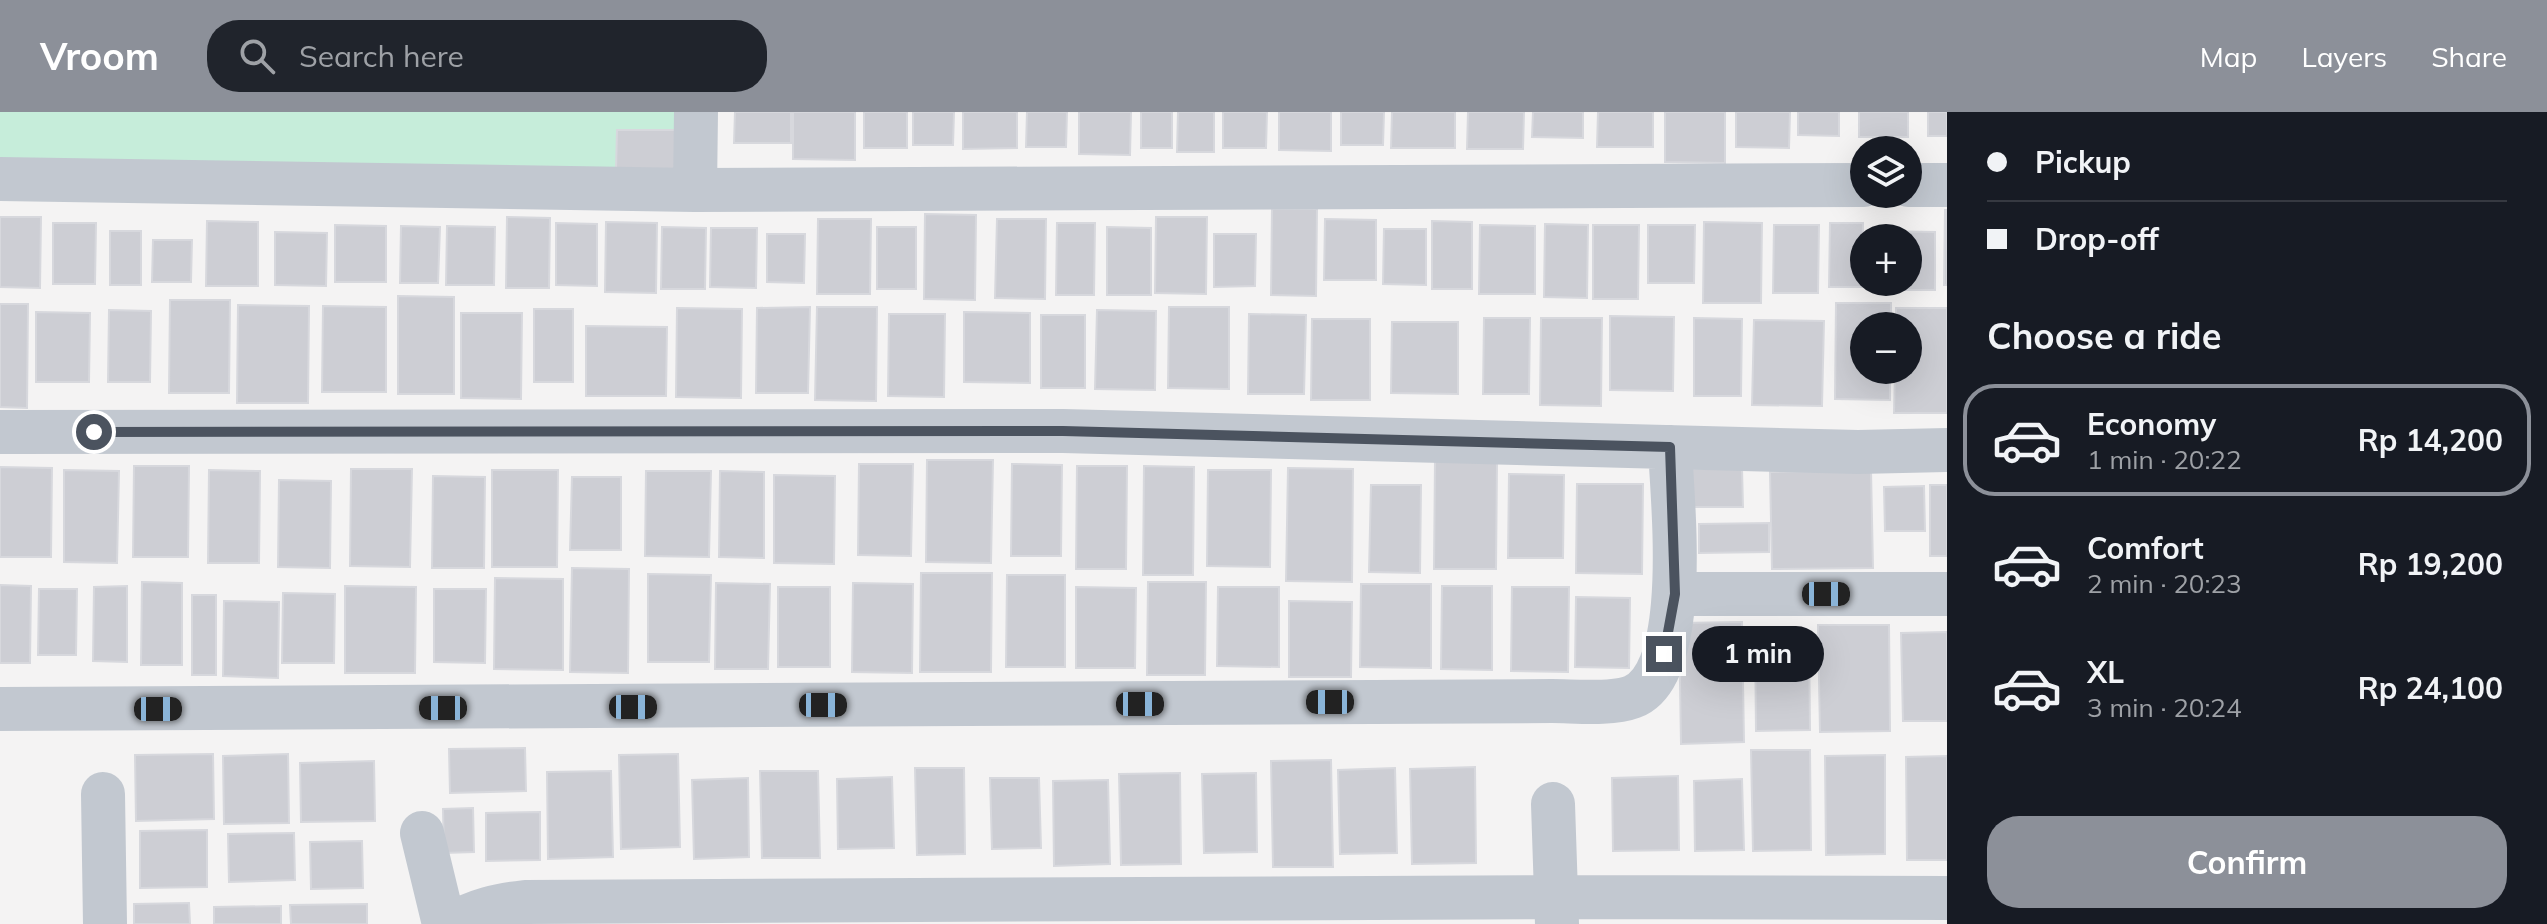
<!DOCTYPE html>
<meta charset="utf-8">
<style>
body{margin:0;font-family:Mulish,sans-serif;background:#20242c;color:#f1f3f6;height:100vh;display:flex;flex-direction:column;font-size:30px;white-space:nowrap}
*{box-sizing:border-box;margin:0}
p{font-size:26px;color:#9ea1a6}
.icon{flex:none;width:44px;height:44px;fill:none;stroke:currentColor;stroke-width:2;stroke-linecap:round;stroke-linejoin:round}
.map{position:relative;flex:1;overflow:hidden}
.sheet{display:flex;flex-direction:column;background:#171b24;width:600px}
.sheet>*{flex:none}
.banner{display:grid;align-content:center;height:176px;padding:0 40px;background:#171b24}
.buttons{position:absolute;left:1850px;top:24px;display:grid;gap:16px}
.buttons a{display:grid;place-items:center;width:72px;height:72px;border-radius:50%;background:#171b24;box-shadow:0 8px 32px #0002;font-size:40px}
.end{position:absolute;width:36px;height:36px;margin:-18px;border:10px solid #4b535f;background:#fff;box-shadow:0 0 0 4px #fff}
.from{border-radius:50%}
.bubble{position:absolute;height:56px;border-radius:28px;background:#171b24;box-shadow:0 8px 32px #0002;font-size:26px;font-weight:700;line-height:56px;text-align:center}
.car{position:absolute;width:24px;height:48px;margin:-24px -12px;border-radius:10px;box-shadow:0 0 6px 2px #0007;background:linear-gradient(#222 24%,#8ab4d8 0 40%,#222 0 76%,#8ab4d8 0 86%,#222 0)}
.banner b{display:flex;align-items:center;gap:28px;height:76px;font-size:30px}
.banner b+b{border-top:2px solid #363941}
.banner i{width:20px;height:20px;background:#f1f3f6}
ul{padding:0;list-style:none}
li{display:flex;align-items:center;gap:24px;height:112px;margin:0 16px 12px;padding:0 24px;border:4px solid transparent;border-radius:32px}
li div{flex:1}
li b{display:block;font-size:30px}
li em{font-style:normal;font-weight:700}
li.active{border-color:#8c9099}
li>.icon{width:72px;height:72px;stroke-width:1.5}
h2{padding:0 40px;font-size:36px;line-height:96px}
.button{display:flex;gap:16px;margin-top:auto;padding:16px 40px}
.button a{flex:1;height:92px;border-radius:32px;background:#8c9099;color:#fff;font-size:32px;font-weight:700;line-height:92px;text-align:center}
header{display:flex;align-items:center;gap:48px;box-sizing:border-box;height:112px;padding:0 40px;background:#8c9099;color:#fff}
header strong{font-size:38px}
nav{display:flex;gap:44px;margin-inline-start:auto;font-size:28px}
.search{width:560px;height:72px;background:#20242c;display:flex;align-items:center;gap:20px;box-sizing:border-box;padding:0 28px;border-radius:32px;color:#9ea1a6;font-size:30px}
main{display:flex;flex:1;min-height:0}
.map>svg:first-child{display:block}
</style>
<header>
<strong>Vroom</strong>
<div class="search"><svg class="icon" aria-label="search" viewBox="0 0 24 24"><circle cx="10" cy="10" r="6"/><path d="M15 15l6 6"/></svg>Search here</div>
<nav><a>Map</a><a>Layers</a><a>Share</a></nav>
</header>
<main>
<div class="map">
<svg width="1947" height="812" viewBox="0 0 1947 812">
<rect width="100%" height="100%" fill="#f4f3f3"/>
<path fill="#c6edda" d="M0,0H696L695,78L0,67Z"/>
<path fill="#cdced4" stroke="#d7d8dd" stroke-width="2" d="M735,0H791V31H734Z
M793,0H855V48L793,47Z
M864,0H907V36H864Z
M913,0H954L953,33H913Z
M963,0H1017V36L963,37Z
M1027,0H1067L1066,35H1026Z
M1079,0H1131L1130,43L1079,42Z
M1141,0H1172V36H1141Z
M1178,0H1214V40H1177Z
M1223,0H1267L1266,36H1223Z
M1279,0H1331V39L1279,38Z
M1341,0H1384L1383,33H1341Z
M1392,0H1455V36H1391Z
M1468,0H1524L1523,37H1467Z
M1533,0H1583V26L1532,25Z
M1598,0H1653V35H1597Z
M1665,0H1725V51L1665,50Z
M1736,0H1790L1789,36L1736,35Z
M1798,0H1839V24L1798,23Z
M1859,0H1908V25H1859Z
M1928,0H1947V24H1928Z
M617,18H683L682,57H616Z
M1272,97H1317L1316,184L1271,183Z
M1945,98H1947V173H1944Z
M925,102L976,103L975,188L924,187Z
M0,105H41L40,176L0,175Z
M507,105L550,106L549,176H506Z
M1156,105H1207L1206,182L1155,181Z
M818,107H871L870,182H817Z
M997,107H1046L1045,187L995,186Z
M1325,107L1376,108V168H1324Z
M207,109L258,110V174H206Z
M1432,109L1472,110V177H1432Z
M606,110L657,111L656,181L605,180Z
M1704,110L1762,111L1761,191H1703Z
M53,111H96L95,172H53Z
M556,111L597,112V174L556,173Z
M1057,111H1095L1094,183H1056Z
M1830,111H1863L1862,175H1829Z
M1545,112L1588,113L1587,186L1544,185Z
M335,113L386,114V170H335Z
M1480,113L1535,114V182H1479Z
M1593,113H1639L1638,187H1593Z
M1648,113H1695L1694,171H1648Z
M1774,113H1819L1818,181H1773Z
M401,114L440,115L438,171H400Z
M447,114L495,115L494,173H446Z
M662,115L706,116L705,177H661Z
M877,115H916V177H877Z
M1107,115L1151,116V183H1107Z
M711,116H757L756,176L710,175Z
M1384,117H1426V173L1383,172Z
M110,119H141V173H110Z
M1873,119L1935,120V178H1872V170H1908V126H1873Z
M275,120L327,121L326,174L275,173Z
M767,122H805L804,171L767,170Z
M1214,122H1256L1255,174L1214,175Z
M153,128H192L191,170H152Z
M398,184L454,185V282H398Z
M170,188H230L229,281H169Z
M1836,191H1891V214H1864V258H1890V288L1835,287Z
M0,192H28L27,296L0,295Z
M238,193L309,194L308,291H237Z
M323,194L386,195V280H322Z
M810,195L808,281H756L757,196Z
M817,195H877L876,289L815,288Z
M1169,195H1229V277L1168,276Z
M677,196L742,197L741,286L676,285Z
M1896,196H1947V301H1894L1895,258H1908V214H1896Z
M534,197H573V270H534Z
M109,198L151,199L150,270H108Z
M1097,198L1156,199L1155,278L1095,277Z
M36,200L90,201L89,270H36Z
M964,200L1030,201V271L964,270Z
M461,201H522L521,287L461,286Z
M889,202H945L944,285L888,284Z
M1249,202L1306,203L1304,282H1248Z
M1041,203H1085V276H1041Z
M1610,204L1674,205L1673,279L1610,278Z
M1484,206H1530L1529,282H1483Z
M1541,206H1602L1601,294L1540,293Z
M1694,206L1742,207L1741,284H1694Z
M1312,207H1370V288H1311Z
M1754,208L1824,209L1822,294L1752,293Z
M1392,210H1458V282L1391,281Z
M586,214L667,215L666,284H586Z
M927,348H993L991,451L926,450Z
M1435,349L1497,350L1496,457H1434Z
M859,352H913L911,444L858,443Z
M1012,352L1062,353L1061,444H1011Z
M134,354H189L188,445H133Z
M1077,354H1127L1126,457H1076Z
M1144,354L1194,355L1193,463H1143Z
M0,355L52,356L51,445H0Z
M1288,356L1353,357L1352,470L1286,469Z
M1742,356L1743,395H1691L1690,357Z
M351,357H412L410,455L350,454Z
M64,358L119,359L117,451L64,450Z
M209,358L260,359L259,451H208Z
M492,358H558L557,455H492Z
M1208,358H1271L1270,455L1207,454Z
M1871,358L1873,456L1772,457L1770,360Z
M646,359H711L709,445L645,444Z
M720,359L764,360V446L719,445Z
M1509,362L1564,363L1563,446H1508Z
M774,363L835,364L834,452L774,451Z
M433,364L485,365L484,456H432Z
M572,365H621V438H570Z
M279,368L331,369L330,456L278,455Z
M1577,372H1643L1642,462L1576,461Z
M1371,373H1421L1420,461L1369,460Z
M1930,373H1947V444H1930Z
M1924,374L1925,419H1885L1884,375Z
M1769,411V440L1699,441V412Z
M572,456L629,457L628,561L570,560Z
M921,461H992L991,560H920Z
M648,462L711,463L709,550H648Z
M1007,463H1065V555H1006Z
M495,466L563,467V558L494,557Z
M142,470L182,471V553H141Z
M1148,470H1206L1205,563H1147Z
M716,471L770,472L768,557H715Z
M853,471L913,472L912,561L852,560Z
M1361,472H1431V556L1360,555Z
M0,473L31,474L30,551H0Z
M127,474V550L93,549L94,475Z
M345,474L416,475L415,561H345Z
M1442,474H1492V558L1441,557Z
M778,475H830V555H778Z
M1076,475L1136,476L1135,556H1076Z
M1218,475H1279V555L1217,554Z
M1512,475H1569L1568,560L1511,559Z
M39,477H77L76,543H38Z
M434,477H486L485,551L434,550Z
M283,481L335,482L334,551H282Z
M192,483H216V563H192Z
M1576,485L1630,486L1629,556L1575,555Z
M224,489L279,490L278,566L223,564Z
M1289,489L1352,490L1351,565H1289Z
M1742,510L1744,630L1681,632L1679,511Z
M1818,513H1889L1890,619L1820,620Z
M1809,520L1810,618L1756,619L1755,521Z
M1947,520V609H1903L1901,521Z
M525,636L526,679L450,681L449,637Z
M1751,638H1810L1811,738L1753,739Z
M213,642L214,707L136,709L135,643Z
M288,642L289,711L224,712L223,644Z
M678,642L680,735L621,737L619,643Z
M1885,643V742L1826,743L1825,644Z
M1947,644V748H1907L1906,645Z
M1331,648L1333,755H1273L1271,649Z
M374,649L375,709L301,710L300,651Z
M1475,655L1476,751L1412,752L1410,657Z
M915,656H964L965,742L917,743Z
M1395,656L1397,741L1340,742L1338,658Z
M611,659L613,745L548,747L547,660Z
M760,659H818L820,746H762Z
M1180,661L1181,752L1121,753L1119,662Z
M1256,661L1257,740L1204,741L1202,662Z
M1678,664L1679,738L1613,739L1612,666Z
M892,665L894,736L838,737L837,667Z
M748,666L749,745L694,747L692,668Z
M990,666H1039L1041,736L992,737Z
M1742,667L1744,738L1695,739L1694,669Z
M1108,668L1110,752L1054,754L1053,669Z
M473,696L474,740L444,741L443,697Z
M540,700V748L486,749V701Z
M207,718V775L140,776V719Z
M294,721L295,768L229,770L228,722Z
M362,729L363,776L311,777L310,730Z
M189,791L190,812H134V792Z
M367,792V812H291L290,793Z
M281,794V812H214V795Z"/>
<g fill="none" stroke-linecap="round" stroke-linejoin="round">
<path stroke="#c2c8d0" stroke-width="44" d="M0,67L695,78L1864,73
M1908,73H1947
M695,78L696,0
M0,320L1063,319L1858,340L1947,338
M1675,482H1947
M0,597L1552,589C1574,589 1611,593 1632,585C1692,563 1672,388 1670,335
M103,682L105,812
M1553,692L1557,812
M422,721L444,812
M452,812C476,798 498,793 525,790L1556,785L1947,786"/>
</g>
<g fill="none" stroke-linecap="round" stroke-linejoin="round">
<path stroke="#4b535f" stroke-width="10" d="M94,320L1063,319L1670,335L1675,482L1664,542"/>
</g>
</svg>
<div class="buttons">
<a><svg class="icon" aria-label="layers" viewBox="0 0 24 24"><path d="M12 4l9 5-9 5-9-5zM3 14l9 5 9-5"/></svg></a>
<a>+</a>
<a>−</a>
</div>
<i class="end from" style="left:94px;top:320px"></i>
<i class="end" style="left:1664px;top:542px"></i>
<div class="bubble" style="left:1692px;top:514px;width:132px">1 min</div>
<i class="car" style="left:1826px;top:482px;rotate:90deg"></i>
<i class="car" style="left:1330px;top:590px;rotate:270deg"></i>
<i class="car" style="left:1140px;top:592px;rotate:90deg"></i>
<i class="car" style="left:823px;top:593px;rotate:90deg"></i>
<i class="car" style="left:633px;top:595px;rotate:90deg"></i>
<i class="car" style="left:443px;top:596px;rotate:270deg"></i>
<i class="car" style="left:158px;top:597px;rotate:90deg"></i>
</div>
<section class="sheet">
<div class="banner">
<b><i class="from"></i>Pickup</b>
<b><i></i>Drop-off</b>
</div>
<h2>Choose a ride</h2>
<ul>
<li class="active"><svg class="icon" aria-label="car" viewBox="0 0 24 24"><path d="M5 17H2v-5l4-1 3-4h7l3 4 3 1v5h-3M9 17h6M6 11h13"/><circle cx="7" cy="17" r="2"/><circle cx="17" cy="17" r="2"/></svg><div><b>Economy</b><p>1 min · 20:22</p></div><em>Rp 14,200</em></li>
<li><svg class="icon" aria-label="car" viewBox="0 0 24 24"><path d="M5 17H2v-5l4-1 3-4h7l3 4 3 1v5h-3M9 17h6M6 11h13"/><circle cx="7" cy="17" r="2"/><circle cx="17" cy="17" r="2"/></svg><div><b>Comfort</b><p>2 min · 20:23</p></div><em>Rp 19,200</em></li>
<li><svg class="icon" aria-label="car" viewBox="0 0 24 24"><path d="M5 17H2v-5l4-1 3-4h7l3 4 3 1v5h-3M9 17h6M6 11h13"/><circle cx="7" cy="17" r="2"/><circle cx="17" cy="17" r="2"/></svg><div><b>XL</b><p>3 min · 20:24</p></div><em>Rp 24,100</em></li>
</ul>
<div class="button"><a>Confirm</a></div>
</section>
</main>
